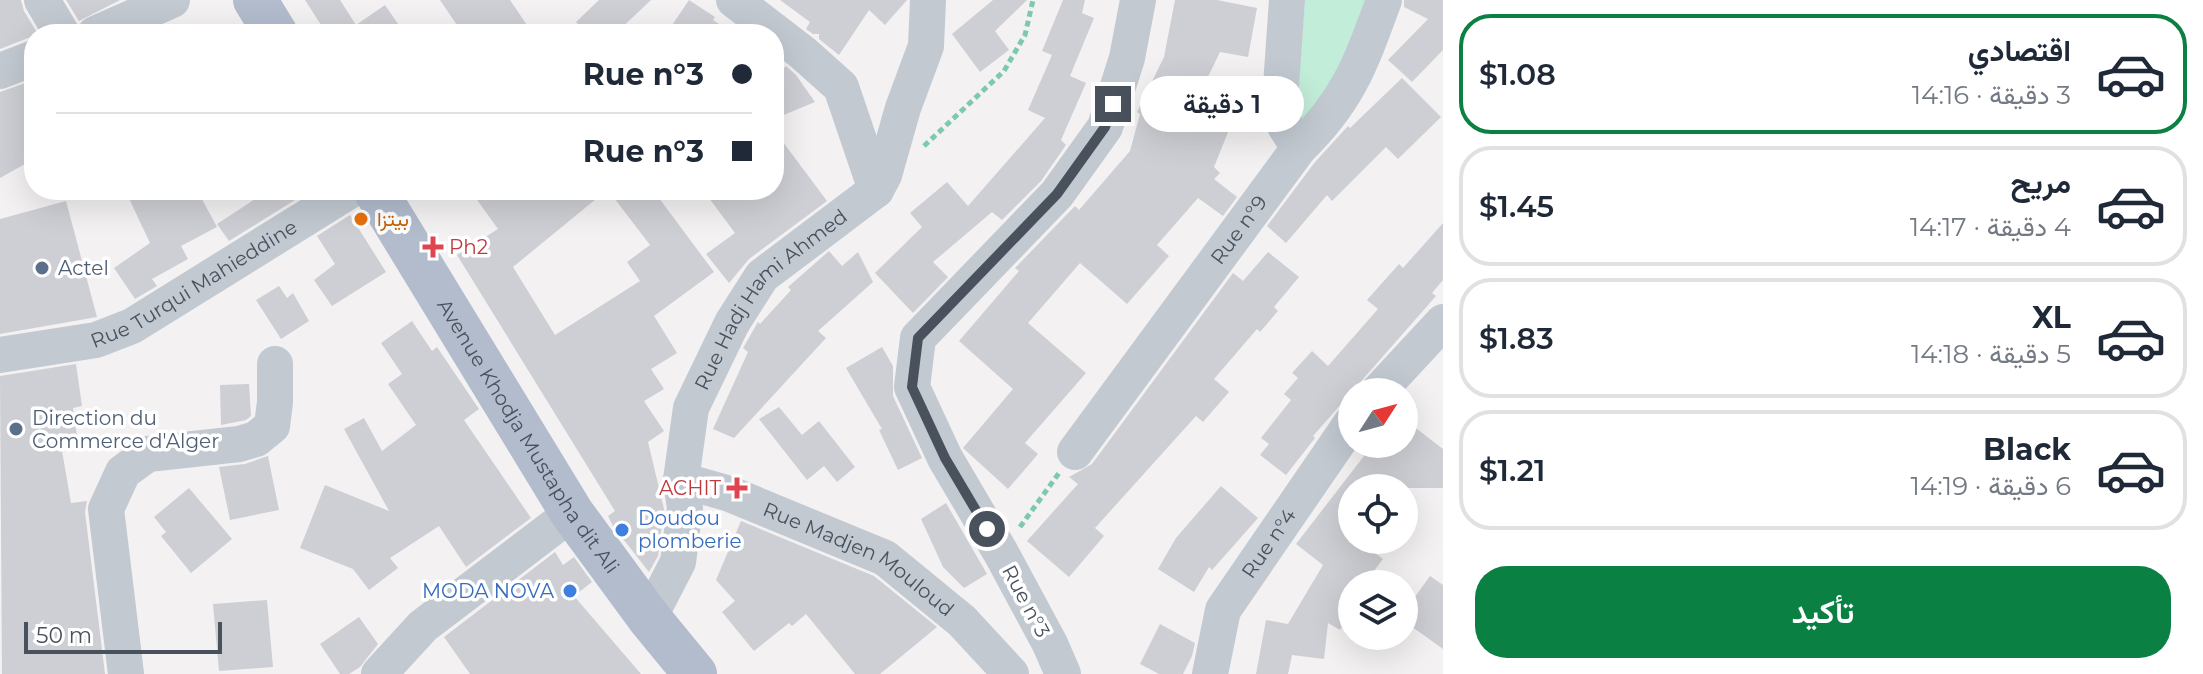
<!DOCTYPE html>
<html lang="ar">
<meta charset="utf-8">
<style>
body{margin:0;font-family:Montserrat,Vazirmatn,sans-serif;background:#f6f6f7;color:#1f2937;direction:rtl;height:100vh;display:flex;flex-direction:column;font-size:30px;white-space:nowrap}
*{box-sizing:border-box;margin:0}
p{font-size:26px;color:#747a83}
.icon{flex:none;width:44px;height:44px;fill:none;stroke:currentColor;stroke-width:2;stroke-linecap:round;stroke-linejoin:round}
.map{position:relative;flex:1;overflow:hidden;direction:ltr}
.side{display:flex;flex-direction:column;background:#fff;width:760px}
.side>*{flex:none}
.guide{position:absolute;left:24px;top:24px;width:760px;height:176px;border-radius:32px;box-shadow:0 8px 32px #0002;direction:rtl;display:grid;align-content:center;height:176px;padding:0 32px;background:#fff}
.needle{width:52px;rotate:54deg}
.buttons{position:absolute;left:1338px;top:378px;display:grid;gap:16px}
.buttons a{display:grid;place-items:center;width:80px;height:80px;border-radius:50%;background:#fff;box-shadow:0 8px 32px #0002;font-size:40px}
.scale{position:absolute;left:24px;bottom:20px;width:198px;box-sizing:border-box;padding-left:8px;border:4px solid #49515d;border-top:0;font-size:22px;line-height:28px;white-space:nowrap;color:#49515d;-webkit-text-stroke:6px #fff;paint-order:stroke}
.end{position:absolute;width:36px;height:36px;margin:-18px;border:10px solid #49515d;background:#fff;box-shadow:0 0 0 4px #fff}
.from{border-radius:50%}
.bubble{position:absolute;height:56px;border-radius:28px;background:#fff;box-shadow:0 8px 32px #0002;font-size:26px;font-weight:600;line-height:56px;text-align:center;direction:rtl}
.guide b{display:flex;align-items:center;gap:28px;height:76px;font-size:30px}
.guide b+b{border-top:2px solid #e0e1e3}
.guide i{width:20px;height:20px;background:#1f2937}
ul{padding:14px 0 0;list-style:none}
li{display:flex;align-items:center;gap:24px;height:120px;margin:0 16px 12px;padding:0 16px;border:4px solid #e0e1e3;border-radius:32px}
li div{flex:1}
li b{display:block;font-size:30px}
li em{font-style:normal;font-weight:600}
li.current{border-color:#0b8043}
li>.icon{width:72px;height:72px;stroke-width:1.5}
.primary-button{display:flex;gap:16px;margin-top:auto;padding:16px 32px}
.primary-button a{flex:1;height:92px;border-radius:32px;background:#0b8043;color:#fff;font-size:32px;font-weight:600;line-height:92px;text-align:center}
main{display:flex;flex:1;min-height:0}
.map>svg:first-child{display:block}
</style>
<main>
<section class="side">
<ul>
<li class="current"><svg class="icon" aria-label="car" viewBox="0 0 24 24"><path d="M5 17H2v-5l4-1 3-4h7l3 4 3 1v5h-3M9 17h6M6 11h13"/><circle cx="7" cy="17" r="2"/><circle cx="17" cy="17" r="2"/></svg><div><b>اقتصادي</b><p>3 دقيقة · 14:16</p></div><em>$1.08</em></li>
<li><svg class="icon" aria-label="car" viewBox="0 0 24 24"><path d="M5 17H2v-5l4-1 3-4h7l3 4 3 1v5h-3M9 17h6M6 11h13"/><circle cx="7" cy="17" r="2"/><circle cx="17" cy="17" r="2"/></svg><div><b>مريح</b><p>4 دقيقة · 14:17</p></div><em>$1.45</em></li>
<li><svg class="icon" aria-label="car" viewBox="0 0 24 24"><path d="M5 17H2v-5l4-1 3-4h7l3 4 3 1v5h-3M9 17h6M6 11h13"/><circle cx="7" cy="17" r="2"/><circle cx="17" cy="17" r="2"/></svg><div><b>XL</b><p>5 دقيقة · 14:18</p></div><em>$1.83</em></li>
<li><svg class="icon" aria-label="car" viewBox="0 0 24 24"><path d="M5 17H2v-5l4-1 3-4h7l3 4 3 1v5h-3M9 17h6M6 11h13"/><circle cx="7" cy="17" r="2"/><circle cx="17" cy="17" r="2"/></svg><div><b>Black</b><p>6 دقيقة · 14:19</p></div><em>$1.21</em></li>
</ul>
<div class="primary-button"><a>تأكيد</a></div>
</section>
<div class="map">
<svg width="1443" height="674" viewBox="0 0 1443 674">
<rect width="100%" height="100%" fill="#f3f1f1"/>
<path fill="#c2edd8" d="M1305,0H1370L1313,123L1296,118Z"/>
<path fill="#cecfd4" d="M0,0H21L24,11L38,34L0,49Z
M66,0H120L79,21Z
M305,0H340L356,25L385,5L405,34H334L328,24L323,28Z
M440,0H510L533,34H463Z
M599,0H651L615,34H587L576,22Z
M689,0L715,17L713,20L734,34H666Z
M780,0H907L885,25L869,10L839,55L819,39V34H813L806,29L810,22Z
M993,0H1027L995,31L1009,50L980,72L952,34Z
M1063,0H1085L1082,13L1094,18L1070,76L1086,83L1061,140L1066,145L1041,181L1002,220L992,212L933,262L948,277L913,313L875,273L922,227L910,213L947,182L968,206L1045,118L1028,110L1052,55L1042,51Z
M1175,0H1217L1257,8L1248,57L1220,52L1204,85L1241,100L1214,167L1220,173L1214,179L1237,197L1223,216L1198,198L1157,245L1169,256L1127,304L1080,263L1028,323L1086,373L1025,443L1038,454L1008,489L963,448L1013,389L959,341L1019,271L1015,268L1017,266L1075,206L1079,210L1130,151L1140,114L1137,112L1164,57Z
M1404,0H1443V50L1412,82L1388,60L1428,19L1404,7Z
M786,66L796,75L815,102L774,119V78Z
M1402,78L1441,117L1398,159L1386,147L1332,201L1327,195L1286,243L1267,226L1315,162L1348,126L1350,128Z
M34,80V159L0,178V92Z
M774,130L827,201L749,259L729,283L706,254L735,233L703,190H774Z
M125,190H197L217,227L181,246L188,259L152,279L157,286L135,299L114,268L150,243Z
M269,190H311L229,241L217,224Z
M470,190H607L513,267L555,335L640,281L627,262L650,245L608,190H653L714,272L654,316L677,353L651,369L664,389L644,401L664,431L648,442L664,509L658,556L649,572L613,526L608,516L615,511L457,255L498,229Z
M66,201L97,317L0,334V219Z
M350,215L386,272L332,306L314,280L335,264L317,236Z
M1443,223V280L1432,293L1436,296L1313,436L1315,438L1286,475L1260,455L1269,444L1261,438L1291,400L1284,394L1298,378L1292,373L1312,351L1328,366L1378,309L1367,300L1399,264L1403,268Z
M829,251L842,266L858,252L873,282L818,331L826,338L734,438L713,429L748,352L743,348L758,322L760,324L791,290L788,287Z
M1268,252L1299,277L1274,307L1278,311L1260,332L1257,329L1214,379L1229,392L1203,422L1196,416L1095,528L1104,536L1069,577L1027,541L1078,484L1069,477L1092,464L1233,273L1243,281Z
M279,286L287,298L293,293L309,321L281,339L256,300Z
M412,321L432,351L437,347L479,409L464,420L531,518L466,567L439,526L390,558L398,568L369,590L353,569L300,548L325,485L389,511L344,429L364,418L382,451L416,425L388,384L402,374L381,343Z
M882,347L893,366V396L922,458L898,470L879,430L882,429L846,368Z
M76,364L82,406L73,408L77,436L60,439L71,503L87,501L85,512L105,674H2L0,376Z
M249,384L251,416L246,420L221,425L220,385Z
M779,407L802,435L819,421L855,467L837,482L824,466L807,480L759,419Z
M1404,419L1443,449V488H1352V540H1359L1383,559L1364,584H1352V611L1340,630L1328,623L1324,659L1292,655L1288,674H1256L1266,620L1288,624L1323,565L1296,544L1364,456L1357,451L1362,444H1404Z
M268,456L279,510L230,520L219,467L245,464Z
M1221,486L1258,518L1212,570L1209,567L1194,592L1158,569L1176,538Z
M189,488L232,539L191,573L161,536L166,532L154,517Z
M946,503L987,574L964,588L943,567L921,519Z
M741,521L874,576L937,627L880,674H855L806,614L792,626L789,623L754,651L722,612L735,601L716,580Z
M555,552L563,565L574,557L592,582L574,596L641,674H470L444,637Z
M1430,576L1443,585V649L1404,621V612Z
M267,600L273,667L219,671L213,604Z
M359,617L378,644L360,667L349,674H340L320,644Z
M1160,624L1195,643L1192,656L1183,674H1159L1140,664Z"/>
<g fill="none" stroke-linecap="round" stroke-linejoin="round">
<path stroke="#7cc9ad" stroke-width="5" stroke-dasharray="6 4" stroke-linecap="butt" d="M924,146L1004,71L1025,35L1033,0
M1020,527L1059,473"/>
<g stroke="#c2c9d1" stroke-width="36">
<path d="M42,0L62,34"/>
<path d="M734,0L803,53L841,87L876,190"/>
<path d="M1287,0L1280,100L1285,126L1299,148"/>
<path d="M95,34L172,0"/>
<path d="M0,71L34,58"/>
<path id="s1" d="M0,355L96,340L132,326L351,190"/>
<path d="M1378,392L1443,322"/>
<path id="s2" d="M1075,452L1299,148C1348,101 1361,63 1384,0"/>
<path id="s3" d="M681,480L730,494L885,558L962,621L1011,674"/>
<path id="s4" d="M649,618L678,562L685,508L681,480L691,408L732,323L762,276L876,190L884,175L903,108L926,46L928,0"/>
<path d="M126,674L106,509L123,472L148,454L239,444L256,439L272,426L275,402V364"/>
<path d="M379,674L423,626L572,513"/>
<path d="M1063,674L1050,644L1001,553L945,458L912,387L918,338L1057,194L1105,127L1127,58L1138,0"/>
<path id="s5" d="M1210,674L1223,610L1352,422"/>
</g>
<g stroke="#b2bccd" stroke-width="44">
<path d="M255,0L276,34"/>
<path id="s6" d="M375,190L572,513L649,618L695,674"/>
</g>
</g>
<g fill="none" stroke-linecap="round" stroke-linejoin="round">
<path stroke="#49515d" stroke-width="10" d="M987,529L945,458L912,387L918,338L1057,194L1105,127L1113,104"/>
</g>
<circle fill="#e8710a" stroke="#fff" stroke-width="3" cx="361" cy="219" r="8"/>
<g fill="#e0444e" stroke="#fff" stroke-width="3">
<path d="M429 235h8v8h8v8h-8v8h-8v-8h-8v-8h8z"/>
<path d="M733 476h8v8h8v8h-8v8h-8v-8h-8v-8h8z"/>
</g>
<g fill="#5c6f8a" stroke="#fff" stroke-width="3">
<circle cx="42" cy="268" r="8"/>
<circle cx="16" cy="429" r="8"/>
</g>
<g fill="#3f7fe0" stroke="#fff" stroke-width="3">
<circle cx="622" cy="530" r="8"/>
<circle cx="570" cy="591" r="8"/>
</g>
<g text-anchor="middle" stroke-width="7" stroke-linejoin="round" paint-order="stroke">
<g font-size="20" fill="#c56008" stroke="#fff" text-anchor="start">
<text x="377" y="226">بيتزا</text>
</g>
<g font-size="20" fill="#49515d" stroke="#fff">
<text dy="7" stroke="none"><textPath href="#s2" startOffset="276">Rue n°9</textPath></text>
<text dy="7" stroke="none"><textPath href="#s1" startOffset="210">Rue Turqui Mahieddine</textPath></text>
<text dy="7" stroke="none"><textPath href="#s4" startOffset="356">Rue Hadj Hami Ahmed</textPath></text>
<text dy="7" stroke="none"><textPath href="#s6" startOffset="290">Avenue Khodja Mustapha dit Ali</textPath></text>
<text dy="7" stroke="none"><textPath href="#s5" startOffset="146">Rue n°4</textPath></text>
<text dy="7" stroke="none"><textPath href="#s3" startOffset="196">Rue Madjen Mouloud</textPath></text>
<text transform="translate(1026 601) rotate(62)" y="7">Rue n°3</text>
</g>
<g font-size="20" fill="#be3a42" stroke="#fff" text-anchor="start">
<text x="449" y="254">Ph2</text>
<text x="721" y="495" text-anchor="end">ACHIT</text>
</g>
<g font-size="20" fill="#4e5e75" stroke="#fff" text-anchor="start">
<text x="58" y="275">Actel</text>
<text x="32" y="425">Direction du<tspan x="32" dy="23">Commerce d'Alger</tspan></text>
</g>
<g font-size="20" fill="#366cbe" stroke="#fff" text-anchor="start">
<text x="638" y="525">Doudou<tspan x="638" dy="23">plomberie</tspan></text>
<text x="554" y="598" text-anchor="end">MODA NOVA</text>
</g>
</g>
</svg>
<div class="buttons">
<a><svg class="needle" viewBox="-14 -14 28 28"><path d="M0-13l5 13h-10z" fill="#e53935"/><path d="M0 13l5-13h-10z" fill="#747a83"/></svg></a>
<a><svg class="icon" aria-label="locate" viewBox="0 0 24 24"><circle cx="12" cy="12" r="6"/><path d="M12 2v4M12 18v4M2 12h4M18 12h4"/></svg></a>
<a><svg class="icon" aria-label="layers" viewBox="0 0 24 24"><path d="M12 4l9 5-9 5-9-5zM3 14l9 5 9-5"/></svg></a>
</div>
<div class="scale">50 m</div>
<i class="end from" style="left:987px;top:529px"></i>
<i class="end" style="left:1113px;top:104px"></i>
<div class="bubble" style="left:1140px;top:76px;width:164px">1 دقيقة</div>
<div class="guide">
<b><i class="from"></i>Rue n°3</b>
<b><i></i>Rue n°3</b>
</div>
</div>
</main>
